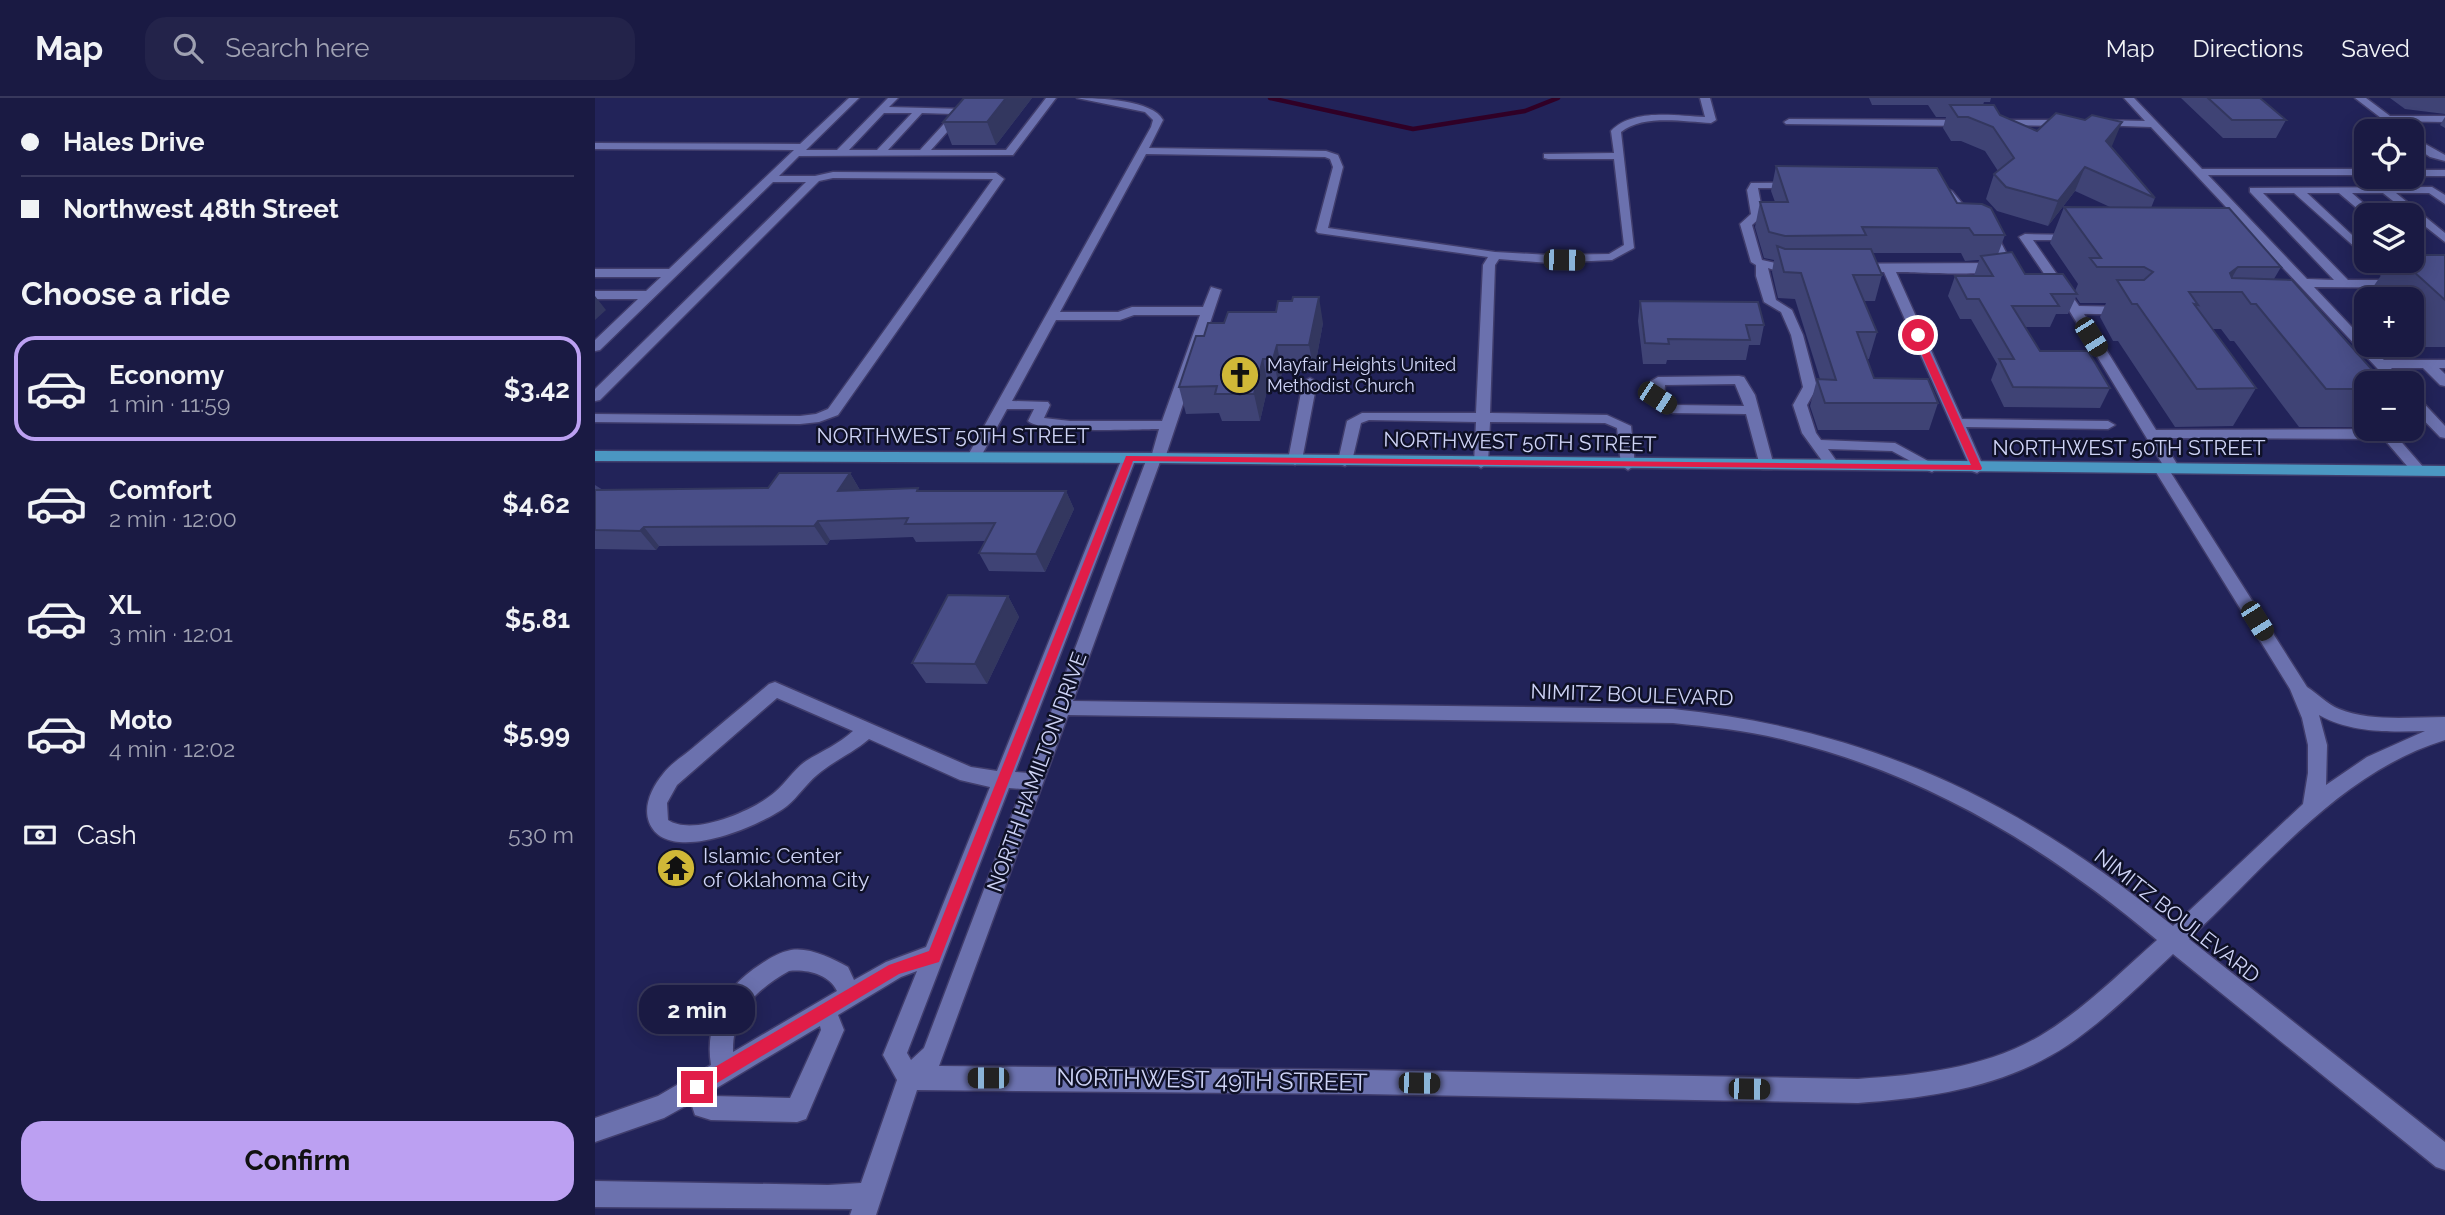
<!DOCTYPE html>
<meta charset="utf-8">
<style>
body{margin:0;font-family:Raleway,sans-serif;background:#23234a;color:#f1f3f6;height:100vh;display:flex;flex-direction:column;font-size:26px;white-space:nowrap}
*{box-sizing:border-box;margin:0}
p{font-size:23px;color:#9fa1b2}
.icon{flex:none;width:38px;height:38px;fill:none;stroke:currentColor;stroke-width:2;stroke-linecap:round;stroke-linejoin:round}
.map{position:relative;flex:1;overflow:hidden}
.sheet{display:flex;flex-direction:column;background:#1a1a43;width:595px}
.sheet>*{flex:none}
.guide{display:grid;align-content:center;height:154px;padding:0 21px;background:#1a1a43}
.buttons{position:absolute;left:1759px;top:21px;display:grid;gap:14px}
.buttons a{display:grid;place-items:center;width:70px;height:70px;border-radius:14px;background:#1a1a43;box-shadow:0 4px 18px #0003,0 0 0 2px #38385c;font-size:35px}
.end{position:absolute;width:32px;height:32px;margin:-16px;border:9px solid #e11d48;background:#fff;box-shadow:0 0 0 4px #fff}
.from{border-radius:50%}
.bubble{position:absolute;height:49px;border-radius:21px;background:#1a1a43;box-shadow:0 4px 18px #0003,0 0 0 2px #38385c;font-size:23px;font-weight:700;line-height:49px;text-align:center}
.car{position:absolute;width:21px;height:42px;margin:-21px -10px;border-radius:9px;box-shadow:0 0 5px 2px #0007;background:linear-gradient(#222 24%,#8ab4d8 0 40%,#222 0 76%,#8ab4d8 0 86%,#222 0)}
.guide b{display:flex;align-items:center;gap:24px;height:66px;font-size:26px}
.guide b+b{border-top:2px solid #38385c}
.guide i{width:18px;height:18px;background:#f1f3f6}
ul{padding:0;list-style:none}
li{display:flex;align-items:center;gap:21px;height:105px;margin:0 14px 10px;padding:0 7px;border:4px solid transparent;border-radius:21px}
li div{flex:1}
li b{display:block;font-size:26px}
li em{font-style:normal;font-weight:700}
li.active{border-color:#bca0f2}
li>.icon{width:63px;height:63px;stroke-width:1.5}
h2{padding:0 21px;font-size:32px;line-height:84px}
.pay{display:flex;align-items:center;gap:18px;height:77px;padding:0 21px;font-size:26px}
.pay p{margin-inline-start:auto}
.action{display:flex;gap:14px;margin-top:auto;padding:14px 21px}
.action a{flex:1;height:80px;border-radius:21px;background:#bca0f2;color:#111;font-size:28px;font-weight:700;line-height:80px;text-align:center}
header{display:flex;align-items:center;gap:42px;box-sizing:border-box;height:98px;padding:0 35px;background:#1a1a43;border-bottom:2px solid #38385c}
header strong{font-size:33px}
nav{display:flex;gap:38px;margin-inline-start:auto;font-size:24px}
.search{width:490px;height:63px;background:#23234a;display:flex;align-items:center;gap:18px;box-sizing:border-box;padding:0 24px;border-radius:21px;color:#9fa1b2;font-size:26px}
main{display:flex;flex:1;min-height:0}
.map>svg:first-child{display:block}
</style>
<header>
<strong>Map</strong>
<div class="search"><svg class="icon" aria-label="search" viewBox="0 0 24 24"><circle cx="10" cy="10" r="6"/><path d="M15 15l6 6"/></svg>Search here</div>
<nav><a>Map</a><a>Directions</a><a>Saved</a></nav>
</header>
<main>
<section class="sheet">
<div class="guide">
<b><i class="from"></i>Hales Drive</b>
<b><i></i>Northwest 48th Street</b>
</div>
<h2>Choose a ride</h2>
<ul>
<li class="active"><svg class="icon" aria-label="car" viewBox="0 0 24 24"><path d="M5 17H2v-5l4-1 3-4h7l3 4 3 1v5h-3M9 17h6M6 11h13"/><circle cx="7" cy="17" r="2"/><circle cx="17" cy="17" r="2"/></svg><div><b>Economy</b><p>1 min · 11:59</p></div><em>$3.42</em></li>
<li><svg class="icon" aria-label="car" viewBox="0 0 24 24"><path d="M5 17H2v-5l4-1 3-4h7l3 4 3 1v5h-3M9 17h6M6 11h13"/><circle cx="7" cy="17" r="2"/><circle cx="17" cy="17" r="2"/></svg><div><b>Comfort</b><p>2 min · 12:00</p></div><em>$4.62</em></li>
<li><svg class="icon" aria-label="car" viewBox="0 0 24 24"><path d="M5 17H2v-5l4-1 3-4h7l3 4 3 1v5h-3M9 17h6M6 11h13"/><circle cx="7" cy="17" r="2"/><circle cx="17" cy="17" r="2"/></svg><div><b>XL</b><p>3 min · 12:01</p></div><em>$5.81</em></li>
<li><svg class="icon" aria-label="car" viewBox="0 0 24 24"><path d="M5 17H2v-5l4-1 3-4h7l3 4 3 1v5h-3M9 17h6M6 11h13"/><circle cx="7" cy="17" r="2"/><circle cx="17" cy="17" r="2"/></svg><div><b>Moto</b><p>4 min · 12:02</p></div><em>$5.99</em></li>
</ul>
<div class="pay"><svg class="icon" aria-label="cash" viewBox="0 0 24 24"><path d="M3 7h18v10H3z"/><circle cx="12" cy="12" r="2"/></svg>Cash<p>530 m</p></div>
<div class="action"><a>Confirm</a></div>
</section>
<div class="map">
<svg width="1850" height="1117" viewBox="0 0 1850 1117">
<rect width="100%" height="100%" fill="#222359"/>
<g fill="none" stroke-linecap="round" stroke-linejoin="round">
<path stroke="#300026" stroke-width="4.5" d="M675,0L818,31L930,13L963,0"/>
<g stroke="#403d6c" stroke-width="3">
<path id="minor" d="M254,0H264L211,52H242L293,0H303L294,9L369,11V15L336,52H411L451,0H461L418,57L204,58L184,78H220L238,74L401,75L409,81L243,317L224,324L205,326L0,324V316L205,318L221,316L233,311L398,81L238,80L224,83L5,302L0,303V291L211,84H178L5,252L0,253V242L43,201H0V193H51L66,179H0V171H74L199,52L0,51V45L205,46ZM289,15H317L282,52H254ZM327,15L358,16L325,52H293Z
M482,0C504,0 558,2 568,22L554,50L731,53L743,57L748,69L733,130L900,154L954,157L1014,156L1029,147L1019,61H953L949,60V56L1019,55L1016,33C1038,10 1081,18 1110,19L1105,0H1115L1121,22L1116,25C1089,24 1049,16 1026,34L1039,150L1017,162L954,165L904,161L900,167L895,315L1012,317L1036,328L1040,367L1033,372L1026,367L1022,330L1010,325L895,324L893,365L886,370L879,365L881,324L774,322L766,325L757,363L750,368L745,366L743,363L752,323L767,315H881L888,167L893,159L723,135L721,133L738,69L735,61L730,59L551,56L465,214H523L537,209H608L616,189L626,192L570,360L565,364L478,603L1078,611C1277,632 1423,702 1578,828L1708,706L1713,675V647L1707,620L1695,591L1559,371L1561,368L1568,367L1474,212L1424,139L1430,136L1482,137V141L1478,142H1438L1484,208L1535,209L1537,212L1531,216H1489L1561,332L1795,331L1829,370L1831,373L1829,376H1819L1789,341L1566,340L1585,371L1583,374L1576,375L1712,589C1723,596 1732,606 1744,611C1776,624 1816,619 1850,619V642C1745,674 1671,769 1594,841L1850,1044V1072L1841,1069L1578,856C1545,887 1511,921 1473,947C1410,989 1336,1000 1263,1005L769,996L322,992L281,1117H255L257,1111L0,1109V1083L233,1087L266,1085L302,982L288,957L322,873L306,879L243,917L249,932L211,1021L202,1024L116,1022L100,1017L96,1005L69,1020L0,1044V1020L63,998L116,967C109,924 131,888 166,866C175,860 185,854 196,852C214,849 237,860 253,869L259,882L291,864L331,849L395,689L365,682L274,641C258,655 238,663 222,677C211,686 203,699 192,708C166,728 71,769 54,724C48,708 57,689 68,676C76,665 90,657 100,648C125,627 149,607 174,586L180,584L376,669L402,673L527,360L529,357H539L541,360L420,674L433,675L552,360L557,356L564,331C540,331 448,336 433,323L439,311H412L384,362H374L372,359L556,29L558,22L550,14ZM539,217H605L567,323H475L449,320L455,307L453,304L417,303L461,222H525ZM182,600L258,633C244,646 227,653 211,663C199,671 191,685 180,694C160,712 98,739 73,722L72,705L82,687ZM473,617L1078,625C1117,629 1156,633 1194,643C1333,677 1454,751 1562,842C1525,875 1488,912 1445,938C1390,970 1326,977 1263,981L769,972L344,968ZM1724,617C1756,635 1794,634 1830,633L1772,659L1731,687L1732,647ZM414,690L427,691L329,950L316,962L312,955ZM194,873C211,871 234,876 242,893L138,954C137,914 161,892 194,873ZM225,928L226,932L195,1000L117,998L115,994Z
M1529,0H1539L1607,71H1771V77H1613L1712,181L1739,182L1655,94V90L1837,89L1850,97V106L1834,95H1801L1850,135V144L1788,95H1757L1782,117L1771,118L1744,95H1712L1771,150V159L1699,95H1668L1753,182H1792L1772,163H1785L1806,182H1850V190L1719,189L1771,244V247L1789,262H1850V270H1844L1850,276V288L1845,287L1828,270H1796L1810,285H1796L1556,29L1501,27V23L1504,22L1550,23Z
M1760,0H1771L1795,18H1850V24L1790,23Z
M1194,21L1374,22L1379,25L1374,28L1191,26L1189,24Z
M1402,22H1472L1477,25L1472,28L1399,27V23Z
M1816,38L1850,57V63L1835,59L1816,46Z
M1816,72H1850V78H1816Z
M1156,85L1339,84L1357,93L1380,121L1398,129L1418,168C1402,180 1325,174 1301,174L1367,321L1513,323L1520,327L1513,331L1371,329L1389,370L1382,375L1377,373L1289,174H1185L1173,170L1181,202L1197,212L1208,237L1222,289L1212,307L1221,335L1226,342L1300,345L1344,369L1337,374L1332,372L1297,353L1233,351L1245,368L1243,371H1233L1207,335L1198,307L1208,289L1196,237L1186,214L1169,204L1161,178V167L1156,164L1145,126L1156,116L1152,92ZM1163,90H1337L1353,101L1370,124L1389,133L1405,165L1185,166L1167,162L1157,127L1168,117Z
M1144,278L1149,279L1160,297L1179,368L1177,371H1167L1165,368L1151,316L1078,315L1055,300L1056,283L1063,279ZM1140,286L1149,308L1081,307L1069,299L1070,287Z
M715,280L722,284L707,362L700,367L693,362L708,284Z
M1816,296L1821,297L1850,328V340L1845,339L1816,309Z"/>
</g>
<g stroke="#403d6c" stroke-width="3">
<path id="major" d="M0,353L563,355L1850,368V378L563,365L0,363Z"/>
</g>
<use href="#minor" fill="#6b71ae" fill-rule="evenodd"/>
<use href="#major" fill="#4b97c2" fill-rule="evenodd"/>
</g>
<path fill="#3f4375" d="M437,0L401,47H357L348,24Z
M1274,0H1396L1395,4H1389L1388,7L1405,17L1442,33L1516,49L1560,100L1556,110L1686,169L1679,181L1771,285V320L1765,329H1704L1639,243H1635L1626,231H1617L1661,290L1638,328L1580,329L1523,243H1518L1505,219L1511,205H1485L1481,199L1473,216H1461L1455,229H1429L1445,253L1515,290L1505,310L1409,309L1396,282L1402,266L1376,221H1365L1353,198L1360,178H1379L1384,162L1370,163L1366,155H1278L1287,177L1280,203H1269L1282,234L1274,261H1272L1279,280L1343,305L1334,332H1223L1215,308L1222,281H1225L1200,201L1183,200L1177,174L1179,162L1169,160L1160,129L1165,104H1180L1176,93L1181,68L1362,105L1410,137L1403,156L1430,176L1480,193L1483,186L1455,145L1469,109H1515L1480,93L1453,128L1402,113L1391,101L1399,76L1403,73L1390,53L1366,43H1356L1348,30L1351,19H1341L1333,7H1277Z
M1586,0H1665L1691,22L1681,40H1628Z
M1795,0H1850V16L1810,11Z
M1850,19V30L1845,27Z
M1850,157V249H1816L1814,247H1816V201H1771V204L1769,202L1796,163H1816Z
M1045,203L1169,227L1165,247H1154L1151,262H1072L1071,266H1048L1043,223Z
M681,214L728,225L719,274H687L684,288H673L665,323H627L624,315L591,316L584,289L609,238L629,225Z
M255,375L265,392L471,393L479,411L450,474L394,473L384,455L390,443L321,444L318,439L235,442L232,447L64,448L61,452L0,451V387L8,392L173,390Z
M413,498L424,519L392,586L331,585L317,565Z"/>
<path fill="#33375f" d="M411,0H437L401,47L392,24Z
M1527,24L1517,48L1501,67L1511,43Z
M1490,69L1480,93L1453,128L1463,103Z
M1643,169L1629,194L1635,175Z
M0,198L11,212L0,222Z
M724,199L728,225L719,274L714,247Z
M682,247L687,274L684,288L678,261Z
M668,261L673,288L665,323L659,296Z
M255,375L266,394L243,393Z
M471,393L479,411L450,474L441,456Z
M223,423L235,442L232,447L219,428Z
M49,429L64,448L61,452L45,433Z
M413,498L424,519L392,586L380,566Z"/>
<path fill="#494e88" stroke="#33375f" stroke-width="2" d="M369,0H411L392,24H348Z
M1613,0H1665L1691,22H1637Z
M1355,7H1399L1405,17L1442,33L1461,15L1490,22L1497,17L1527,24L1511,43L1560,100L1490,69L1463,103L1411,89L1399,76L1419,60L1398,29L1373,19H1363Z
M1181,68L1342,70L1362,105L1387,106L1396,110L1410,137H1379L1374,130L1267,129L1271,137L1190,138L1174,134L1165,104H1193Z
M1469,109L1634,110L1686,169H1643L1635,175L1637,180L1697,182L1789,285H1771V291H1731L1661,206H1656L1647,194H1594L1603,207L1599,206L1661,290L1602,291L1542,206H1537L1522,182H1549L1558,174L1549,169H1502L1495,160H1506Z
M1182,148L1190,151H1276L1287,177H1258L1282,234H1262L1279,280L1333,281L1343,305H1230L1222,281L1241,282L1206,175L1189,174Z
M1417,154L1430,176H1468L1482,196H1456L1464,208H1417L1445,253H1493L1515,290L1418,289L1404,261H1419L1384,201H1372L1360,178H1398L1386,158Z
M1816,157H1850V202L1807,163H1816Z
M698,199H724L714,247H682L678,261H668L659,296H620L622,288L584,289L601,238H609L613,225H629L633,214H681L683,203H697Z
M1045,203L1163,204L1169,227H1151L1155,242L1073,241L1074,246L1050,245Z
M184,375H255L243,393L323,390L322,393H471L441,456L384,455L400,425L310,426L313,420L223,423L219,428L49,429L45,433L0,432V392L173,390Z
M353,497L413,498L380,566L317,565Z"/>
<path fill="#e11d48" d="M1323,234L1327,237L1387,370L1386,372L538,363L344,864L304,876L107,994L102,996L96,994L94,989L96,983L294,867L334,853L531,358L1376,367L1318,237Z"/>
<defs>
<g id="church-disc" transform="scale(2.0125)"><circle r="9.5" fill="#d0b837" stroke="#0f1128"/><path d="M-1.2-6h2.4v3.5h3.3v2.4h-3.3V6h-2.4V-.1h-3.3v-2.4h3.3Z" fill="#111"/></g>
<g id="temple-disc" transform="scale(2.0125)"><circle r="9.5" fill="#d0b837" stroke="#0f1128"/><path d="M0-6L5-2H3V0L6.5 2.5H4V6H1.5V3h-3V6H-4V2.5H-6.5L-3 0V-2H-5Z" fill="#111"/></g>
</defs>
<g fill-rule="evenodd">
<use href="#church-disc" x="645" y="277"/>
<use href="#temple-disc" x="81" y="770"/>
</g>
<g text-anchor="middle" stroke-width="5" stroke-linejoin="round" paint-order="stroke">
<g font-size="18" fill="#cfd4f6" stroke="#0f1128" text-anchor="start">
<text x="672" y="273">Mayfair Heights United<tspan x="672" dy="21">Methodist Church</tspan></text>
</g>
<g font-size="21" fill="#cfd4f6" stroke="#0f1128">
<text x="358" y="345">NORTHWEST 50TH STREET</text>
<text transform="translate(925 344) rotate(1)" y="7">NORTHWEST 50TH STREET</text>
<text x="1534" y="357">NORTHWEST 50TH STREET</text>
<text transform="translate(1037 597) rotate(2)" y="7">NIMITZ BOULEVARD</text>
<text transform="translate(442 674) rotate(-70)" y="7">NORTH HAMILTON DRIVE</text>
<text transform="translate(1582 818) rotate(38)" y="7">NIMITZ BOULEVARD</text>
</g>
<g font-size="21" fill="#cfd4f6" stroke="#0f1128" text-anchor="start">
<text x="108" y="765">Islamic Center<tspan x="108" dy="24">of Oklahoma City</tspan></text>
</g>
<g font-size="24" fill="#cfd4f6" stroke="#0f1128">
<text transform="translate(617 982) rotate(1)" y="8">NORTHWEST 49TH STREET</text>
</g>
</g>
</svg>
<div class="buttons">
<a><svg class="icon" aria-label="locate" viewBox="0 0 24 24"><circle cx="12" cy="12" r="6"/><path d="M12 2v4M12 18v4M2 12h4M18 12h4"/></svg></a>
<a><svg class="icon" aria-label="layers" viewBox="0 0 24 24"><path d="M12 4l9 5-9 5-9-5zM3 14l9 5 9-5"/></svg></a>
<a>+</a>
<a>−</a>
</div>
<i class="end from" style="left:1323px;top:237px"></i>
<i class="end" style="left:102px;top:989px"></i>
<div class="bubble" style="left:44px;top:887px;width:116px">2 min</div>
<i class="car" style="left:969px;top:162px;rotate:91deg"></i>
<i class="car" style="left:1496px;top:239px;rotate:148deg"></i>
<i class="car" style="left:1062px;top:300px;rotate:123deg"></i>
<i class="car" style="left:1662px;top:523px;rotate:148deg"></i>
<i class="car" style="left:393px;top:980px;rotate:270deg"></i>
<i class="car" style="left:824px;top:985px;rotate:91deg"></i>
<i class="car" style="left:1154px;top:991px;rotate:91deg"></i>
</div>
</main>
